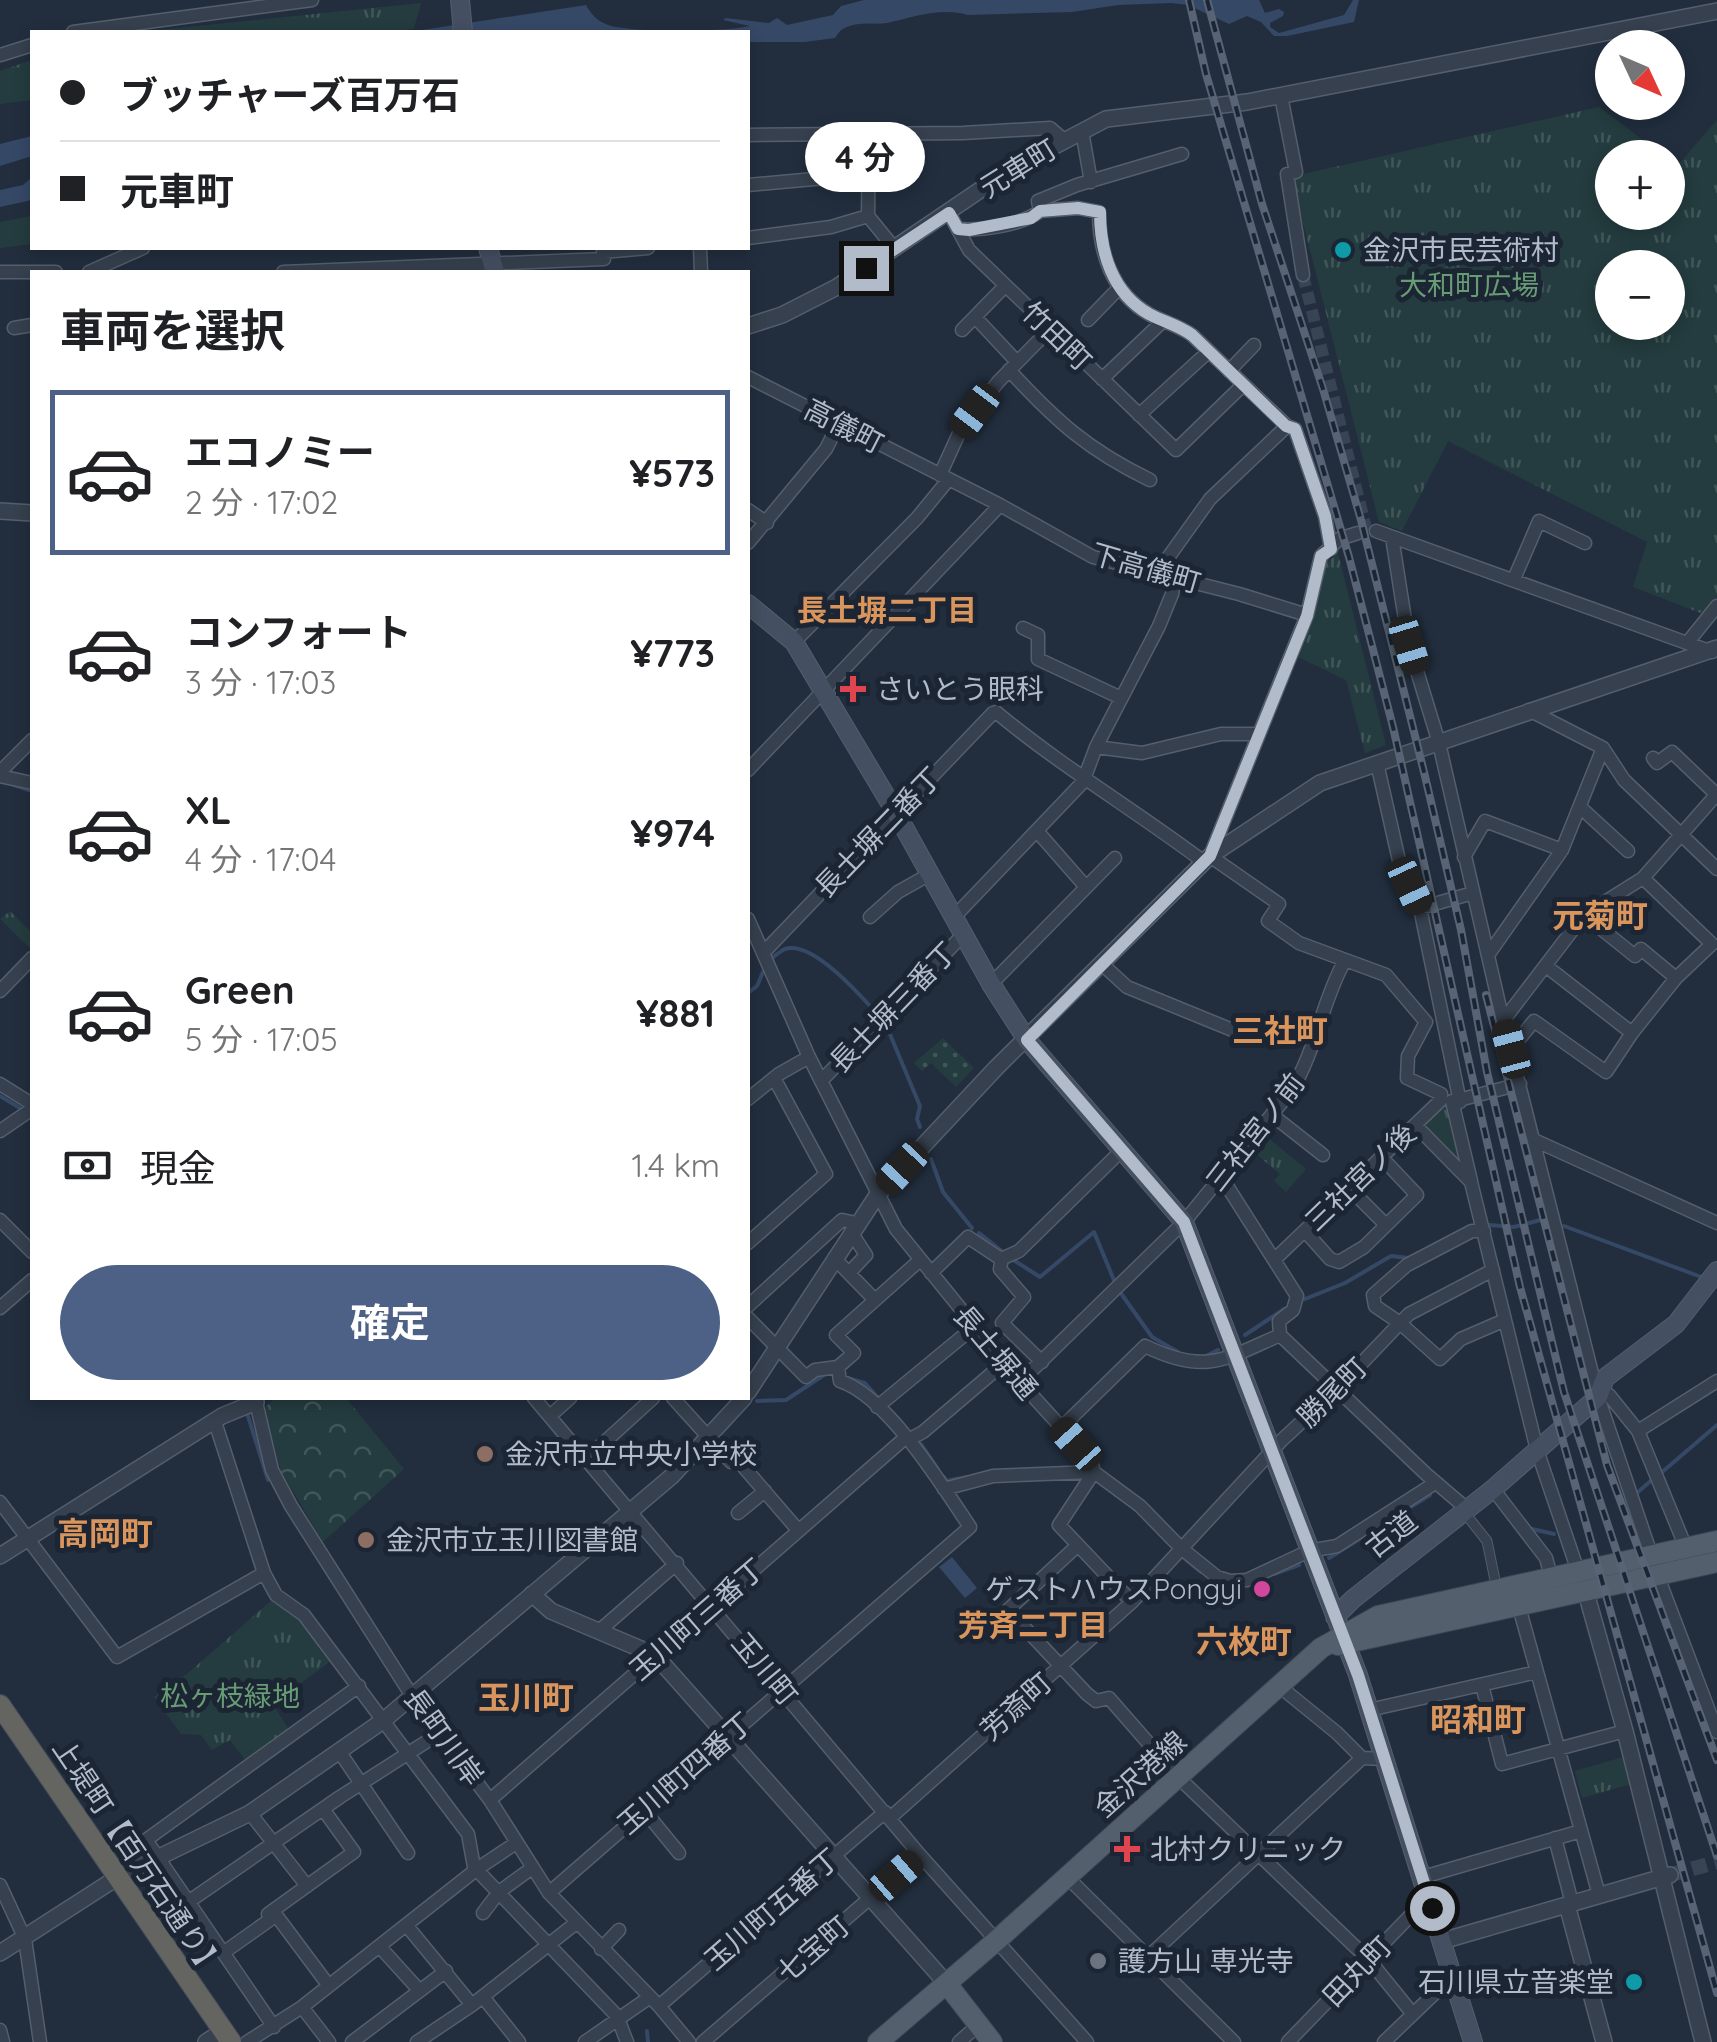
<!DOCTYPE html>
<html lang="ja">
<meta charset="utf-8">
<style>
body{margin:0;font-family:Quicksand,"Noto Sans JP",sans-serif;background:#f2f2f2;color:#202124;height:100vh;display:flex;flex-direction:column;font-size:38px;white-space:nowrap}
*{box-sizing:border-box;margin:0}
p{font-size:32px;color:#757577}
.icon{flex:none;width:55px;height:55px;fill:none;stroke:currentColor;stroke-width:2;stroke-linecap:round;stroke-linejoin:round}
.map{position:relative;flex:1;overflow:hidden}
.details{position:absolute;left:30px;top:270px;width:720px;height:1130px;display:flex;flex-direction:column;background:#fff;border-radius:0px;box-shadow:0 5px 15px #0003}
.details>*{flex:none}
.top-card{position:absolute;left:30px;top:30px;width:720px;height:220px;border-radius:0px;box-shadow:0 5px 15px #0003;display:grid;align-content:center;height:220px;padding:0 30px;background:#fff}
.needle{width:65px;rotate:134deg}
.tools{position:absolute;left:1595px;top:30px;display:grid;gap:20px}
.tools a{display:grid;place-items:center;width:90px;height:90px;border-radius:50%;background:#fff;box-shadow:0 5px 15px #0003;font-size:50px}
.end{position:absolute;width:45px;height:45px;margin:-22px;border:12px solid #b2bbc9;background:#111;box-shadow:0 0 0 5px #111}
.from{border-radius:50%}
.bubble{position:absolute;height:70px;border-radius:35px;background:#fff;box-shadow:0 5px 15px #0003;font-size:32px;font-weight:700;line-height:70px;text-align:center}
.car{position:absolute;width:30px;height:60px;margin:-30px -15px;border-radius:12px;box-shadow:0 0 8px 2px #0007;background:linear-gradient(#222 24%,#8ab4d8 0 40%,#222 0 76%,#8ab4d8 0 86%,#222 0)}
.top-card b{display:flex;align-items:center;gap:35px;height:95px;font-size:38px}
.top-card b+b{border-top:2px solid #e0e0e0}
.top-card i{width:25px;height:25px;background:#202124}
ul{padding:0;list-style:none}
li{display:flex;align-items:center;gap:30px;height:165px;margin:0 20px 15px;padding:0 10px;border:5px solid transparent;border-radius:0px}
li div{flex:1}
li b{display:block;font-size:38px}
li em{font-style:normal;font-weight:700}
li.on{border-color:#4d6186}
li>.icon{width:90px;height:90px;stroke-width:1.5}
h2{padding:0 30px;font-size:45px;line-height:120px}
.pay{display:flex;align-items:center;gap:25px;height:110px;padding:0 30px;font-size:38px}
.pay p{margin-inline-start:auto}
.cta{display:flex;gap:20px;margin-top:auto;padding:20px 30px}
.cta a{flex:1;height:115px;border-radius:60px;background:#4d6186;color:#fff;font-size:40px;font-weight:700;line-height:115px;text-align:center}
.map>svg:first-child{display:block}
</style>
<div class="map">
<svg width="1717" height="2042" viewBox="0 0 1717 2042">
<defs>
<pattern id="grass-dots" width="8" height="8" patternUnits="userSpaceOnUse" patternTransform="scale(2.5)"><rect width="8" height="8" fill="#243c3f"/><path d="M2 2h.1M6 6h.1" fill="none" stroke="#415659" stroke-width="1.8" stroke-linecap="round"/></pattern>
<pattern id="forest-crowns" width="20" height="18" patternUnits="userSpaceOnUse" patternTransform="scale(2.5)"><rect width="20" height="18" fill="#243c3f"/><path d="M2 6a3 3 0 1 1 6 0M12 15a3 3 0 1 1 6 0" fill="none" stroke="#415659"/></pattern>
<pattern id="park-tufts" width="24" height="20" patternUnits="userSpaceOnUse" patternTransform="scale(2.5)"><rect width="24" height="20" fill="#243c3f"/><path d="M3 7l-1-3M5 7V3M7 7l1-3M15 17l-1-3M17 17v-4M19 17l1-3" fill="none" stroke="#415659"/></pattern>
</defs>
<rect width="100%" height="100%" fill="#222e3e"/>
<path fill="url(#grass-dots)" d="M943,1038L974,1068L956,1087L931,1063L922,1071L914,1063Z"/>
<path fill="url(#forest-crowns)" d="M276,1398H346L404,1469L323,1542L281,1471L264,1408Z"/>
<path fill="url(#park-tufts)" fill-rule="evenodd" d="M421,3L414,28L394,32H139Z
M32,60V100L0,104V71Z
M1599,107L1667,158H1612V212H1668V158L1678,165L1717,120V597L1703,614L1633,587L1647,542L1448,441L1402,531L1379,522L1292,179L1295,176ZM1612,268H1668V322H1612Z
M32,216V244L0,248V222Z
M1338,553L1386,745L1365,753L1346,680L1298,657L1312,616L1323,566Z
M10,911L32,933V950L0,919Z
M1447,1107L1461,1157L1457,1160L1424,1126V1121L1434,1110Z
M1268,1138L1306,1169L1286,1192L1274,1181L1280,1174L1255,1153Z
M272,1600L301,1619L332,1660L273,1704L289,1730L246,1761L230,1740L212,1750L201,1735L181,1734L154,1697L188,1673Z
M1623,1757L1631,1784L1582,1798L1575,1771Z"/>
<path fill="#354866" d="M864,0H1259L1265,13L1279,9L1284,12L1283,16L1270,23V27L1279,33L1344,15L1353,0H1359L1354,22L1287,36H1274L1261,22L1247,16L1229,24L1188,5L1171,3L1118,5L1072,12L968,15C941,7 914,17 887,23C874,25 860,21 847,27C840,30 840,31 835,38L805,42H748V32H409L586,5C591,14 597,21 608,25C632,33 725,32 750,26L723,20L726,18L769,23L777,18L787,25L833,15L841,6Z
M32,136V156L0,166V144Z
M32,177V200L0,207V190L23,185Z
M952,1557L977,1588L965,1598L939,1567Z"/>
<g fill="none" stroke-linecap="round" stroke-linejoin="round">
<path stroke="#354866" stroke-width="4" d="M14,785L32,791
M772,958C773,957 784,949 785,949C813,940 863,998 879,1016
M748,993L757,986L763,972
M884,1020L920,1106L917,1119L920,1127
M0,1096L23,1110
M931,1159L943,1192L972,1228
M1489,1225L1514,1227L1544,1219
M1564,1226L1704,1278
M979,1233L1003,1252
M1012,1259L1040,1277L1094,1232L1116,1285
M1120,1292L1152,1337L1178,1352
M1305,1299L1345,1283L1391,1256L1409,1258
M1245,1335L1284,1309
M1206,1356L1218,1350
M847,1378L865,1383L879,1399
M757,1401L786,1400L824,1375
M247,1413L268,1480
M921,1444L938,1469
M1661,1473L1717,1425
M944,1477L946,1481L967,1477
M1638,1492L1653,1479
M1532,1529L1554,1534
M1329,1558L1430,1495
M1185,1559L1201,1572
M1274,1574L1299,1565
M647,2031L648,2042"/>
<path stroke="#384353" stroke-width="12" stroke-dasharray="12 6" stroke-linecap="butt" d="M1303,275L1367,532"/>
<path stroke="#384353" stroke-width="15" stroke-dasharray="15 8" stroke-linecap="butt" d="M1670,1875L1717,1862"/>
<g stroke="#545e6c" stroke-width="11">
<path id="pedestrian" d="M1464,1512L1487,1541L1497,1590"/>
</g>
<g stroke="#545e6c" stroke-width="15">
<path id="minor" d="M73,32L312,0
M0,55L32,45
M1281,96L1296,172L1287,174L1303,275
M1082,131L1091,182
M748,135L963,133L1050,128L1064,140
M748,185L869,174
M1040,211L1078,208L1099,212C1099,252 1112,293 1149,314C1163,322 1178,325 1192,335L1287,426L1210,499L1157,573
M949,213L969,250L1176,450L1243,385
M868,216L869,134
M958,229C981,231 1022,225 1040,211L1038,201L1077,185L1182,154
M748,238L831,227L868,216L895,249
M700,248L701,272
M0,272H56
M89,272L143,248
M283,272L604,259L603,252L648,248
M975,317L1017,362
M1088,320L1119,288
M14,328L32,325
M962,330L1005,286
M1009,370C1056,421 1088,450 1150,480
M1229,371L1254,345
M748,377L1000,505L1093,557L1239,594L1307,615
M1102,379L1163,321
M1139,415L1208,352
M1287,426L1295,429L1325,516L1331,549
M940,475L960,431L998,382L1049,330
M748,510L767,523
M1376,531L1712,652
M1392,537L1409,645L1439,743L1503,1021L1598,1397L1663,1590L1717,1732
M748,543L826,449L839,423
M1514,579L1539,521L1585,543
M1023,628L1038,635V659L1121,698
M794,642L917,518L949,479
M1688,642L1717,606
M1529,710L1603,748L1624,780L1717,869
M1096,747L1142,753L1221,734H1257
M1653,758L1657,763L1672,752L1716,794
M1377,763L1400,865L1420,908L1460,1102
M748,770L1000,505
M0,772L32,740
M0,776L32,783
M1580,807L1628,851
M1037,831L1086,887
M1464,857L1485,821L1562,850
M1420,908L1473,893
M1584,915L1635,956L1641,949L1676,978
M870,917L898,892L930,874
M954,917L1083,782L1096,747L1159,626L1172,594L1175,578
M748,919L809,1057L896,1229L1020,1382L1091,1460L1094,1472L1140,1506L1181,1548L1217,1577L1230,1581L1247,1580L1309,1551L1337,1546L1435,1483
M764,952L993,713L996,712C1062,767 1135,810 1204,862
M1488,955L1562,850L1603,748
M1103,965L1127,987L1252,1038L1315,1036
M1546,966L1632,1033L1676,978L1712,944L1643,878
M991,984L1115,858
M0,991L32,958
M1503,1021L1584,915L1643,878L1717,794
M1511,1049L1534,1021L1606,1072L1632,1033
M822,1080L963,935
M0,1084L32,1104
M748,1099L779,1074L809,1057
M1452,1101L1471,1181
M1455,1101L1520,1084
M1272,1115L1323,1155
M1415,1125L1471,1182L1537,1450L1579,1574
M0,1131L32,1109
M1534,1140L1717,1223
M1222,1178L1297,1296L1293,1310L1279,1321L1280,1335
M1349,1188L1386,1225
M0,1220L32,1252
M1305,1231L1330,1259L1339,1262L1364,1247L1417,1195L1381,1157
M1484,1231H1472L1407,1265L1373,1295L1375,1306L1400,1323L1440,1359L1461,1339L1505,1320
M748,1243L826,1174L774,1078
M834,1258L875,1300
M1002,1258L1000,1269L1024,1297L1002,1323L1042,1362
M1275,1259L1441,1100V1094L1407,1078L1408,1056L1426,1022L1386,975L1299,943L1268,921L1279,904L1210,856L1307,615L1321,556L1339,539L1358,533
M850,1272L866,1255L851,1232
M931,1273L968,1237L1001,1259L1019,1251L1121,1151
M748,1306L842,1220L856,1223
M0,1308L32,1280
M748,1318L806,1377L815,1370L838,1367
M1280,1335L1426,1474L1467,1509
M1020,1382L1184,1222L1291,1091C1316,1051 1321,1004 1344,962
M1598,1397L1609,1395L1638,1431L1686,1548
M255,1398L272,1470L291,1506L412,1696L490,1800L549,1893L659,2006L689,2042
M534,1398L920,1855L1087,2042
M673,1398L731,1462L736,1458L798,1530
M877,1407L974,1327
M550,1416L570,1398
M215,1422L264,1573L276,1595L304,1615L468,1834L474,1867L617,2016L627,2042
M1062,1427L1145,1346C1205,1375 1224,1360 1280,1335
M1638,1431L1717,1381
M908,1440L923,1432L1004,1363
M586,1459L653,1398
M1094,1472L1059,1525L1078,1545L1008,1610L1087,1694L1096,1701L1109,1698L1178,1777L1369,1960L1412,2013
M944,1489L993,1476L1094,1472
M1493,1489L1546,1558L1552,1580
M0,1502L117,1657L264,1573
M738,1513L765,1491
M1078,1545L1132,1602
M1519,1607L1599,1895
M599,1631L677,1563
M1278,1685L1337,1733L1362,1758
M1482,1685L1502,1764L1625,1731
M1369,1710L1537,1672
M339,1751L408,1853
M490,1800L905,1438
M643,1809L679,1853
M250,1813L307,1886
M890,1818L1132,1602L1282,1440L1338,1388L1400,1323L1409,1314L1493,1270
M1555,1838L1572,1903
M1067,1877L1234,2042
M1423,1877L1581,1831
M0,1885L25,1939L40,2042
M549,1893L970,1527C942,1485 887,1396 840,1381L838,1367L854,1353L836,1335L920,1260
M273,1911L329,1986
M483,1913L499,1892L532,1868
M407,1926L472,2005L417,2042
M152,1927L340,1797L440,1733
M380,1947L419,1990
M601,1949L619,1930
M223,1953L271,1919L268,1914L354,1852L323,1809
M1148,1957L1362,1758L1384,1759
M483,1997L519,2042
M472,2005L576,1923
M659,2006L885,1812
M302,2007L329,2042
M274,2027L146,1840L359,1686
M0,2030L3,2042
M247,2042L302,2007L477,1869L516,1843
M352,2042L446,1971
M585,2042L650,1997
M703,2042L920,1855
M959,2042L977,2026
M1288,2042L1410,1916L1432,1908
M1384,2042L1435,1993L1452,1985"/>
</g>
<g stroke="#545e6c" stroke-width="18">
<path id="tertiary" d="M748,326L782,315L837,287L1011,169L1106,119L1247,102L1717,11
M0,511L32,513
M748,1392L878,1194L996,1068L1210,856L1320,783L1717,648
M0,1556L222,1416L256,1402
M1583,1582L1625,1731L1703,2042
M532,1594L551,1611L655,1655L947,1984
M1567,1905L1604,2042
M1442,1941L1670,1875
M0,1953L118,1877L250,1813L384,1720L672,1476L744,1398
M206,2042L223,2031"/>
</g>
<g stroke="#545e6c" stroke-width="20">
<path id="secondary" d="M460,0L463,32
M488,248L495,272
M748,604L794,642L896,813L991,984L1027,1040L1184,1222L1358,1675L1473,2042
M1335,1617L1353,1599L1493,1489L1598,1397L1605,1378L1676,1324L1717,1271"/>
</g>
<g stroke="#3f4957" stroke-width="22">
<path id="primary" d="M1338,1645L1717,1562
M947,1984L992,2042
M878,2042L996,1941L1321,1648L1378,1616L1717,1541"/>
</g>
<g stroke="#414b59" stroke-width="22">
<path id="trunk" d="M0,1705L231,2042"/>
</g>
<use href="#pedestrian" stroke="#36404e" stroke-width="9"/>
<use href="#minor" stroke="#36404e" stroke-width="12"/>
<use href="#tertiary" stroke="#36404e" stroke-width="15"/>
<use href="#secondary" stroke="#444f61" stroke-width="18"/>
<use href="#primary" stroke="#545f6e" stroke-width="20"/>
<use href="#trunk" stroke="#646460" stroke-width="20"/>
<g stroke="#586475" stroke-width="8">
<path id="rail" d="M1189,0L1206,74L1349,557L1393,727L1520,1287L1717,1993
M1207,0L1262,204L1323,389L1361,520L1424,772L1461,930L1487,1072L1564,1392L1717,1856
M1486,995L1607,1465L1717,1760"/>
</g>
<use href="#rail" stroke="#1b2533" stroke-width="4" stroke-dasharray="11" stroke-linecap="butt"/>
</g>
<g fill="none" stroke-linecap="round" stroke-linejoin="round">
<path stroke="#b2bbc9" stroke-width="12" d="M866,268L949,213L958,229L969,230L1031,218L1040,211L1078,208L1100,212C1100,252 1112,293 1149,314C1164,322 1178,325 1192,335L1286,426L1295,429L1325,516L1331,549L1321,556L1307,616L1210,856L1027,1040L1184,1222L1358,1675L1432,1908"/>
</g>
<g fill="#0f9aa8" stroke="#1b2533" stroke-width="4">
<circle cx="1343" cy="250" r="10"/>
<circle cx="1634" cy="1982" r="10"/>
</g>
<g fill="#e0444e" stroke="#1b2533" stroke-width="4">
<path d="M848 674h10v10h10v10h-10v10h-10v-10h-10v-10h10z"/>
<path d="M1122 1834h10v10h10v10h-10v10h-10v-10h-10v-10h10z"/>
</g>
<g fill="#8d6e63" stroke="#1b2533" stroke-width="4">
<circle cx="485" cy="1454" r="10"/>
<circle cx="366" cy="1540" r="10"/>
</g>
<circle fill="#d1479c" stroke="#1b2533" stroke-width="4" cx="1262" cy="1589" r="10"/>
<circle fill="#6b7280" stroke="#1b2533" stroke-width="4" cx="1098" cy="1961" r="10"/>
<g text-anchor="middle" stroke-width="10" stroke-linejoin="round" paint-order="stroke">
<g font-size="28" fill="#b2bbc9" stroke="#1b2533">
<text transform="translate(1018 168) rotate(-32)" y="10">元車町</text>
<text transform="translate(1057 336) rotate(44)" y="10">竹田町</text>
<text transform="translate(844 426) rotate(27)" y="10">高儀町</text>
<text transform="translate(1146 568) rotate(16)" y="10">下高儀町</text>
<text transform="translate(878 832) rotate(-46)" y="10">長土塀二番丁</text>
<text transform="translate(893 1007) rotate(-46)" y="10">長土塀三番丁</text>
<text transform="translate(1255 1132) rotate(-52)" y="10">三社宮ノ前</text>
<text transform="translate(1360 1177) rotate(-44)" y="10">三社宮ノ後</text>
<text transform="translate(996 1352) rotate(50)" y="10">長土塀通</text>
<text transform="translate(1332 1392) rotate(-45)" y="10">勝尾町</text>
<text transform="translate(1391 1534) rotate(-38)" y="10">古道</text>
<text transform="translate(697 1619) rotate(-41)" y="10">玉川町三番丁</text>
<text transform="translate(765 1669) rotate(50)" y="10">玉川町</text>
<text transform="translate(1016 1706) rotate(-42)" y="10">芳斎町</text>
<text transform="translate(444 1737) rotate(54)" y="10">長町川岸</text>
<text transform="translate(685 1773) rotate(-41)" y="10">玉川町四番丁</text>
<text transform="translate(1140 1774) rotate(-42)" y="10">金沢港線</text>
<text transform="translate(138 1858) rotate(56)" y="10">上堤町【百万石通り】</text>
<text transform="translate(772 1909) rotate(-41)" y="10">玉川町五番丁</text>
<text transform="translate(813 1949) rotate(-41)" y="10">七宝町</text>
<text transform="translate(1357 1971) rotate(-46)" y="10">田丸町</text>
</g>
<g font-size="28" fill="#b2bbc9" stroke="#1b2533" text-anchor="start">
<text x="1363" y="260">金沢市民芸術村</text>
<text x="876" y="699">さいとう眼科</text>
<text x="505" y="1464">金沢市立中央小学校</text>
<text x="386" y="1550">金沢市立玉川図書館</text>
<text x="1242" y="1599" text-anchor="end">ゲストハウスPongyi</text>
<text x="1150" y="1859">北村クリニック</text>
<text x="1118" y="1971">護方山 専光寺</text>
<text x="1614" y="1992" text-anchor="end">石川県立音楽堂</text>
</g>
<g font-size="28" fill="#689c75" stroke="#1b2533">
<text x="1469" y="295">大和町広場</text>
<text x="230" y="1706">松ヶ枝緑地</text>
</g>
<g font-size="30" font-weight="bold" fill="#da955c" stroke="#1b2533">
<text x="887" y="621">長土塀二丁目</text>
<text x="1033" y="1636">芳斉二丁目</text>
</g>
<g font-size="32" font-weight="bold" fill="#da955c" stroke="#1b2533">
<text x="1600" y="927">元菊町</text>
<text x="1280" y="1042">三社町</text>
<text x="105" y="1545">高岡町</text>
<text x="1244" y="1653">六枚町</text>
<text x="526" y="1709">玉川町</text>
<text x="1478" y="1731">昭和町</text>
</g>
</g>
</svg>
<div class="tools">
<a><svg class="needle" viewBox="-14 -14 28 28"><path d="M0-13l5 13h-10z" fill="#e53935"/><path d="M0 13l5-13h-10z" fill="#757577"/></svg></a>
<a>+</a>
<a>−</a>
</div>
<i class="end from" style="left:1432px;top:1908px"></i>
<i class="end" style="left:866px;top:268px"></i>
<div class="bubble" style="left:805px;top:122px;width:120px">4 分</div>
<i class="car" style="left:975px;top:411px;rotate:217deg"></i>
<i class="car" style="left:1409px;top:645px;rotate:163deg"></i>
<i class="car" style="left:1410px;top:886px;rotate:155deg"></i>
<i class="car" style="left:1511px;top:1049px;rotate:345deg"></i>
<i class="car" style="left:902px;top:1168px;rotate:223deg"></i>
<i class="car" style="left:1076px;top:1444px;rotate:318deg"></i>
<i class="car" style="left:896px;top:1876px;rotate:49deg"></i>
<div class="top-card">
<b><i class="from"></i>ブッチャーズ百万石</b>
<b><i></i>元車町</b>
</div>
<section class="details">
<h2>車両を選択</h2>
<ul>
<li class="on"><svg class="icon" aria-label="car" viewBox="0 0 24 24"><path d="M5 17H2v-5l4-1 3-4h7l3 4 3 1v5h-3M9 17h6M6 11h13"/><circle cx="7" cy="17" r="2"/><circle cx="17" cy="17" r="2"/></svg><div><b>エコノミー</b><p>2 分 · 17:02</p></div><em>¥573</em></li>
<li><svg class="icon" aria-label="car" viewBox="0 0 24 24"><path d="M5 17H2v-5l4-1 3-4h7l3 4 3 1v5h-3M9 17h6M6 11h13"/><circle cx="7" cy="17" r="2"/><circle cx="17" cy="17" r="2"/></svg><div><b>コンフォート</b><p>3 分 · 17:03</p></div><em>¥773</em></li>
<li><svg class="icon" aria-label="car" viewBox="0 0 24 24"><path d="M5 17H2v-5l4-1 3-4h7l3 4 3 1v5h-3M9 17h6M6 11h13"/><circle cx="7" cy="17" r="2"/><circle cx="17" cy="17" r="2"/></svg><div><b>XL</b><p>4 分 · 17:04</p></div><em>¥974</em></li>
<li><svg class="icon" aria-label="car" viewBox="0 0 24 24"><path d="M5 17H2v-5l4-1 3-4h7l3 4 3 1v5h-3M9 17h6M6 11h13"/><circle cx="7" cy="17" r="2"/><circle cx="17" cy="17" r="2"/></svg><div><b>Green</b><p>5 分 · 17:05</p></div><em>¥881</em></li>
</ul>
<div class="pay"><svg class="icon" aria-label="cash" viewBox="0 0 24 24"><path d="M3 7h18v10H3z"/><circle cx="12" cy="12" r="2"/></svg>現金<p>1.4 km</p></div>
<div class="cta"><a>確定</a></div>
</section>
</div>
